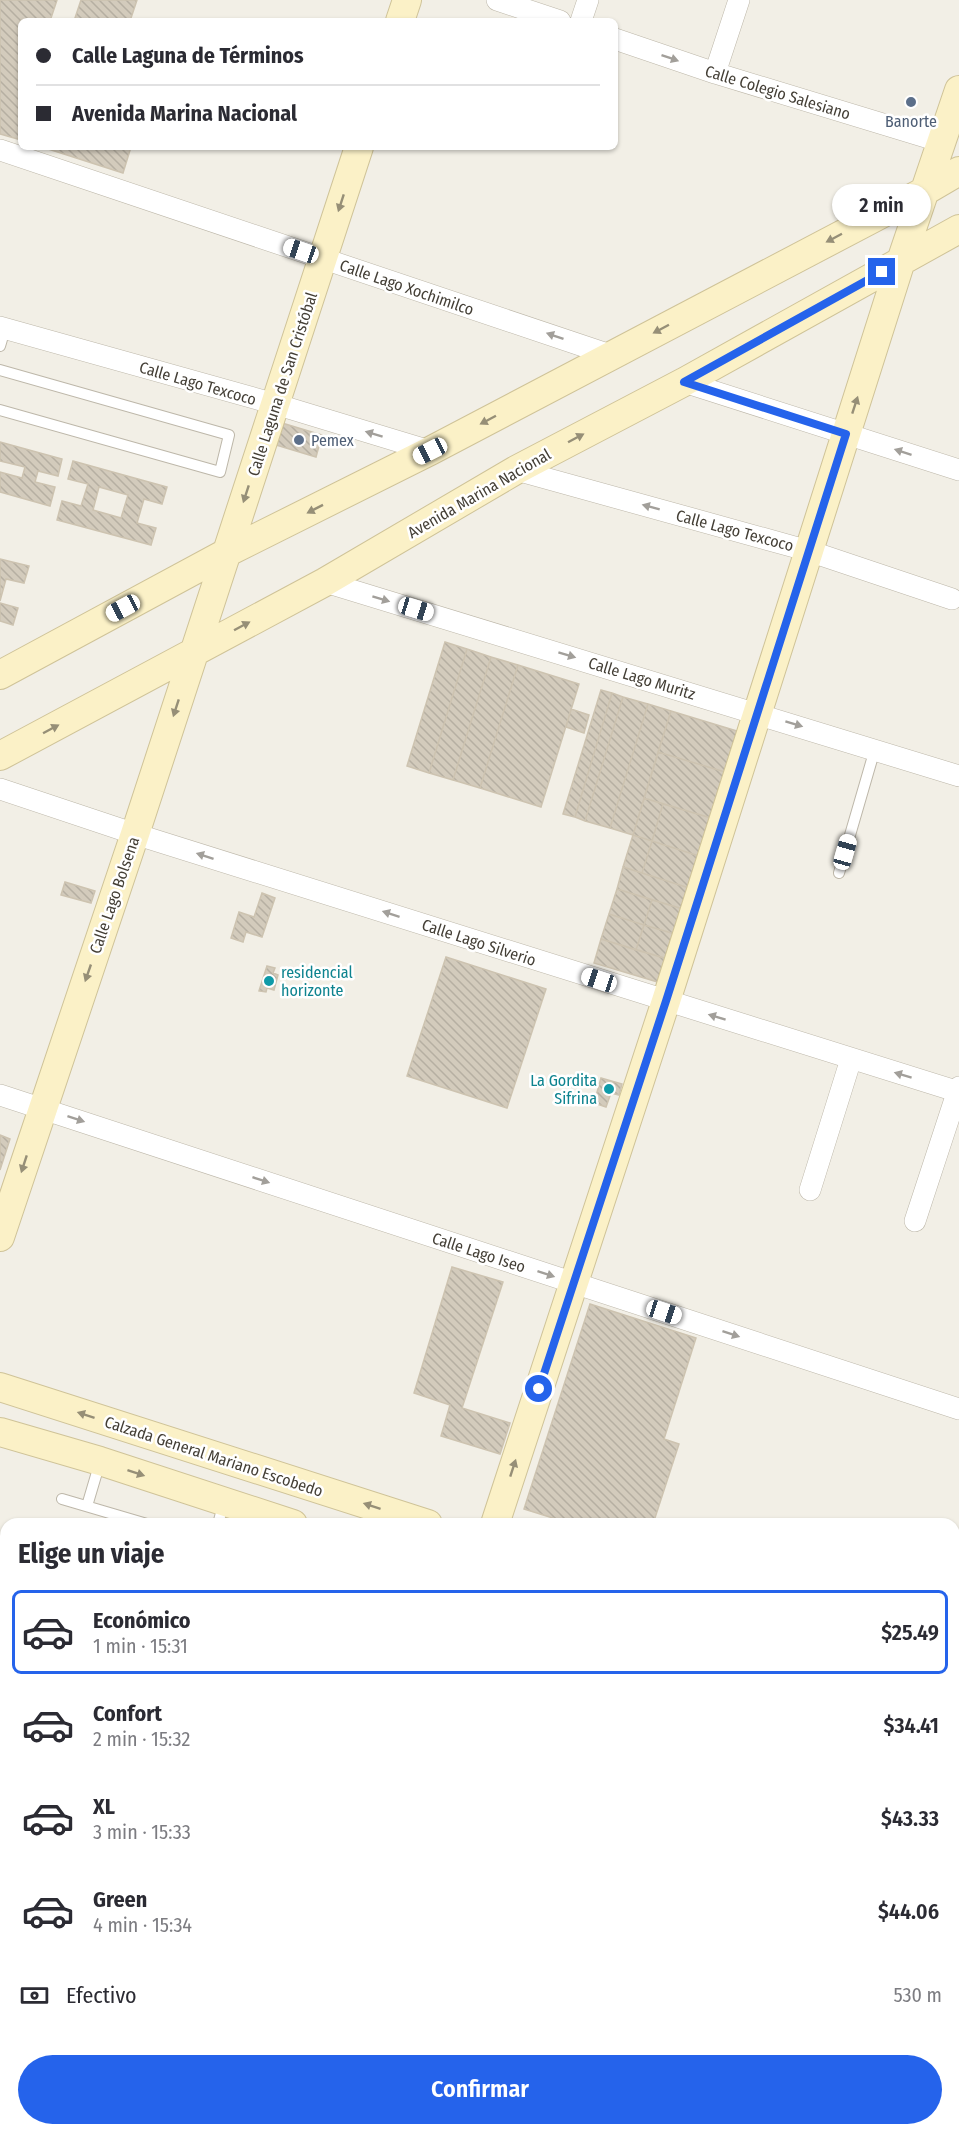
<!DOCTYPE html>
<html lang="es">
<meta charset="utf-8">
<style>
body{margin:0;font-family:"Fira Sans Condensed",sans-serif;background:#f2f2f3;color:#2b2b33;height:100vh;display:flex;flex-direction:column;font-size:22px;white-space:nowrap}
*{box-sizing:border-box;margin:0}
p{font-size:20px;color:#7c7c81}
.icon{flex:none;width:33px;height:33px;fill:none;stroke:currentColor;stroke-width:2;stroke-linecap:round;stroke-linejoin:round}
.map{position:relative;flex:1;overflow:hidden}
.sheet{position:absolute;left:0px;top:1518px;width:960px;height:618px;display:flex;flex-direction:column;background:#fff;border-radius:18px 18px 0 0;box-shadow:0 2px 4px #0004}
.sheet>*{flex:none}
.hud{position:absolute;left:18px;top:18px;width:600px;height:132px;border-radius:9px;box-shadow:0 2px 4px #0004;display:grid;align-content:center;height:132px;padding:0 18px;background:#fff}
.end{position:absolute;width:27px;height:27px;margin:-14px;border:8px solid #2563eb;background:#fff;box-shadow:0 0 0 3px #fff}
.from{border-radius:50%}
.bubble{position:absolute;height:42px;border-radius:21px;background:#fff;box-shadow:0 2px 4px #0004;font-size:20px;font-weight:600;line-height:42px;text-align:center}
.car{position:absolute;width:18px;height:36px;margin:-18px -9px;border-radius:8px;box-shadow:0 0 4px 2px #0007;background:linear-gradient(#fff 24%,#345 0 40%,#fff 0 76%,#345 0 86%,#fff 0)}
.hud b{display:flex;align-items:center;gap:21px;height:57px;font-size:22px}
.hud b+b{border-top:2px solid #e1e1e2}
.hud i{width:15px;height:15px;background:#2b2b33}
ul{padding:0;list-style:none}
li{display:flex;align-items:center;gap:18px;height:84px;margin:0 12px 9px;padding:0 6px;border:3px solid transparent;border-radius:9px}
li div{flex:1}
li b{display:block;font-size:22px}
li em{font-style:normal;font-weight:600}
li.active{border-color:#2563eb}
li>.icon{width:54px;height:54px;stroke-width:1.5}
h2{padding:0 18px;font-size:27px;line-height:72px}
.pay{display:flex;align-items:center;gap:15px;height:66px;padding:0 18px;font-size:22px}
.pay p{margin-inline-start:auto}
.cta{display:flex;gap:12px;margin-top:auto;padding:12px 18px}
.cta a{flex:1;height:69px;border-radius:36px;background:#2563eb;color:#fff;font-size:24px;font-weight:600;line-height:69px;text-align:center}
.map>svg:first-child{display:block}
</style>
<div class="map">
<svg width="959" height="2136" viewBox="0 0 959 2136">
<defs>
<pattern id="building-back-hatch" width="6" height="6" patternUnits="userSpaceOnUse" patternTransform="scale(1.5)"><rect width="6" height="6" fill="#d3cbbc"/><path d="M-1 5l2 2M0 0l6 6M5-1l2 2" fill="none" stroke="#b6afa2"/></pattern>
</defs>
<rect width="100%" height="100%" fill="#f2efe6"/>
<path fill="#e5e1d4" d="M954,1764L959,1765V1870L954,1869Z
M959,2013V2136H919L921,2130H954V2029Z"/>
<path fill="#f3e7d2" d="M959,1609V1685L954,1683V1628Z"/>
<path fill="url(#building-back-hatch)" stroke="#cdc3b0" stroke-width="1.5" fill-rule="evenodd" d="M0,0H57L50,21H21V140L0,134Z
M81,0H137L130,21H74Z
M42,147H131L123,173Z
M282,423L322,435L316,457L276,445Z
M0,442L62,459L58,476L38,471L35,482L55,487L50,506L0,492V472L22,478L25,467L0,461Z
M73,461L167,487L162,504L144,499L137,523L156,528L151,545L57,520L62,501L81,506L88,484L68,479ZM99,487L128,495L121,518L93,510Z
M0,559L29,566L24,583L6,579L0,601Z
M0,603L18,608L13,625L0,621Z
M445,642L467,649L429,773L407,766Z
M467,649L491,657L453,780L429,773Z
M491,657L518,665L480,788L453,780Z
M518,665L579,684L541,807L480,788Z
M601,690L612,693L575,817L563,814Z
M612,693L623,697L585,821L575,817Z
M623,697L648,704L610,828L585,821Z
M648,704L671,711L633,835L610,828Z
M571,709L589,715L584,733L566,727Z
M671,711L737,731L725,772L658,752Z
M658,752L725,772L711,818L644,798Z
M644,798L663,804L652,841L633,835Z
M663,804L711,818L699,856L652,841Z
M633,835L652,841L642,873L623,867Z
M652,841L699,856L689,888L642,873Z
M623,867L689,888L683,909L617,889Z
M65,882L95,891L91,903L61,895Z
M617,889L652,900L644,925L609,914Z
M262,893L275,898L262,937L246,932L243,942L231,938L239,912L254,917Z
M652,900L683,909L675,934L644,925Z
M609,914L644,925L636,950L601,939Z
M644,925L675,934L668,959L636,950Z
M601,939L668,959L661,983L594,963Z
M446,957L546,989L507,1108L407,1076Z
M267,966L275,968L273,973L278,975L274,990L267,988L266,992L259,991Z
M601,1078L622,1084L619,1095L611,1093L606,1107L594,1103Z
M0,1135L10,1139L0,1170Z
M452,1267L503,1282L462,1408L510,1423L500,1454L441,1436L450,1405L414,1393Z
M590,1304L696,1338L664,1439L679,1444L653,1524H572L524,1509Z
M954,1789L959,1790V1860L954,1858Z
M954,1876L959,1878V1910L954,1924Z"/>
<g fill="none" stroke-linecap="round" stroke-linejoin="round">
<g stroke="#bdb7a9" stroke-width="12">
<path id="lane" d="M0,346L5,329
M0,370L229,435L220,472L0,410
M839,873L875,749
M62,1499L147,1524
M87,1506L100,1462
M218,1524L224,1502
M341,2130L367,2136
M750,2134L758,2136
M409,2136L410,2130"/>
</g>
<g stroke="#bdb7a9" stroke-width="22">
<path id="street" d="M497,0L560,21
M581,21L588,0
M615,39L715,73L942,142
M715,73L739,0
M0,150L610,355
M0,327L275,404L430,451
M684,382L959,470
M516,470L809,551L952,599
M325,582L959,776
M0,789L135,834L959,1092
M0,1095L959,1409
M810,1190L851,1059
M915,1221L959,1087
M0,1732L6,1734
M954,1958L959,1942
M0,2053L6,2055
M246,2130L264,2136
M898,2136L900,2130"/>
</g>
<g stroke="#cfc398" stroke-width="30">
<path id="secondary" d="M400,21L407,0
M0,675L226,553L430,451L925,191L959,171
M0,756L325,582L516,470L684,382L959,229
M0,1237L135,834L359,147
M0,1387L428,1524
M0,1432L100,1461L293,1524
M495,1524L666,1001L901,261L959,90
M954,1695L959,1697
M954,1731L959,1733
M299,2136L303,2130"/>
</g>
<use href="#lane" stroke="#fff" stroke-width="10"/>
<use href="#street" stroke="#fff" stroke-width="21"/>
<use href="#secondary" stroke="#fbf1c7" stroke-width="28"/>
<g stroke="#959595" stroke-width="7">
<path id="rail" d="M0,1672L6,1682
M267,2130L271,2136"/>
</g>
<use href="#rail" stroke="#fff" stroke-width="4.5" stroke-dasharray="14" stroke-linecap="butt"/>
</g>
<defs><path id="oneway-solid" d="M-6-.8H1V-3.2L6.5 0L1 3.2V.8H-6Z" transform="scale(1.5)"/></defs>
<g fill="#a29f9a">
<use href="#oneway-solid" transform="translate(670 58) rotate(19)"/>
<use href="#oneway-solid" transform="translate(555 336) rotate(-161)"/>
<use href="#oneway-solid" transform="translate(374 434) rotate(-163)"/>
<use href="#oneway-solid" transform="translate(903 452) rotate(-162)"/>
<use href="#oneway-solid" transform="translate(651 507) rotate(-165)"/>
<use href="#oneway-solid" transform="translate(381 599) rotate(17)"/>
<use href="#oneway-solid" transform="translate(567 655) rotate(17)"/>
<use href="#oneway-solid" transform="translate(794 724) rotate(17)"/>
<use href="#oneway-solid" transform="translate(205 856) rotate(-162)"/>
<use href="#oneway-solid" transform="translate(391 914) rotate(-162)"/>
<use href="#oneway-solid" transform="translate(717 1017) rotate(-163)"/>
<use href="#oneway-solid" transform="translate(903 1075) rotate(-163)"/>
<use href="#oneway-solid" transform="translate(76 1119) rotate(18)"/>
<use href="#oneway-solid" transform="translate(261 1180) rotate(18)"/>
<use href="#oneway-solid" transform="translate(546 1274) rotate(18)"/>
<use href="#oneway-solid" transform="translate(731 1334) rotate(18)"/>
</g>
<g fill="#968f77">
<use href="#oneway-solid" transform="translate(341 203) rotate(108)"/>
<use href="#oneway-solid" transform="translate(834 238) rotate(152)"/>
<use href="#oneway-solid" transform="translate(661 329) rotate(152)"/>
<use href="#oneway-solid" transform="translate(855 405) rotate(-72)"/>
<use href="#oneway-solid" transform="translate(488 420) rotate(152)"/>
<use href="#oneway-solid" transform="translate(576 438) rotate(-28)"/>
<use href="#oneway-solid" transform="translate(246 494) rotate(108)"/>
<use href="#oneway-solid" transform="translate(315 509) rotate(153)"/>
<use href="#oneway-solid" transform="translate(242 626) rotate(-28)"/>
<use href="#oneway-solid" transform="translate(176 708) rotate(108)"/>
<use href="#oneway-solid" transform="translate(51 729) rotate(-28)"/>
<use href="#oneway-solid" transform="translate(88 973) rotate(109)"/>
<use href="#oneway-solid" transform="translate(24 1164) rotate(108)"/>
<use href="#oneway-solid" transform="translate(86 1415) rotate(-162)"/>
<use href="#oneway-solid" transform="translate(513 1468) rotate(-72)"/>
<use href="#oneway-solid" transform="translate(136 1473) rotate(18)"/>
<use href="#oneway-solid" transform="translate(372 1506) rotate(-162)"/>
</g>
<g fill="none" stroke-linecap="round" stroke-linejoin="round">
<path stroke="#2563eb" stroke-width="8" d="M539,1389L666,1001L846,434L684,382L882,272"/>
</g>
<g fill="#5c6f8a" stroke="#fff" stroke-width="2">
<circle cx="911" cy="102" r="6"/>
<circle cx="299" cy="440" r="6"/>
</g>
<g fill="#0f9aa8" stroke="#fff" stroke-width="2">
<circle cx="269" cy="981" r="6"/>
<circle cx="609" cy="1089" r="6"/>
</g>
<g text-anchor="middle" stroke-width="5" stroke-linejoin="round" paint-order="stroke">
<g font-size="16" fill="#443f36" stroke="#fff">
<text transform="translate(778 92) rotate(17)" y="6">Calle Colegio Salesiano</text>
<text transform="translate(407 287) rotate(19)" y="6">Calle Lago Xochimilco</text>
<text transform="translate(198 383) rotate(16)" y="6">Calle Lago Texcoco</text>
<text transform="translate(282 384) rotate(-72)" y="6">Calle Laguna de San Cristóbal</text>
<text transform="translate(479 493) rotate(-30)" y="6">Avenida Marina Nacional</text>
<text transform="translate(735 530) rotate(15)" y="6">Calle Lago Texcoco</text>
<text transform="translate(642 678) rotate(17)" y="6">Calle Lago Muritz</text>
<text transform="translate(114 895) rotate(-71)" y="6">Calle Lago Bolsena</text>
<text transform="translate(479 942) rotate(18)" y="6">Calle Lago Silverio</text>
<text transform="translate(479 1252) rotate(18)" y="6">Calle Lago Iseo</text>
<text transform="translate(214 1456) rotate(18)" y="6">Calzada General Mariano Escobedo</text>
</g>
<g font-size="16" fill="#4e5e75" stroke="#fff">
<text x="911" y="127">Banorte</text>
<text x="311" y="446" text-anchor="start">Pemex</text>
</g>
<g font-size="16" fill="#0d838f" stroke="#fff" text-anchor="start">
<text x="281" y="978">residencial<tspan x="281" dy="18">horizonte</tspan></text>
<text x="597" y="1086" text-anchor="end">La Gordita<tspan x="597" dy="18">Sifrina</tspan></text>
</g>
</g>
</svg>
<i class="end from" style="left:539px;top:1389px"></i>
<i class="end" style="left:882px;top:272px"></i>
<div class="bubble" style="left:832px;top:184px;width:99px">2 min</div>
<i class="car" style="left:301px;top:251px;rotate:289deg"></i>
<i class="car" style="left:430px;top:451px;rotate:243deg"></i>
<i class="car" style="left:123px;top:608px;rotate:242deg"></i>
<i class="car" style="left:416px;top:609px;rotate:107deg"></i>
<i class="car" style="left:845px;top:852px;rotate:16deg"></i>
<i class="car" style="left:599px;top:980px;rotate:288deg"></i>
<i class="car" style="left:664px;top:1312px;rotate:108deg"></i>
<div class="hud">
<b><i class="from"></i>Calle Laguna de Términos</b>
<b><i></i>Avenida Marina Nacional</b>
</div>
<section class="sheet">
<h2>Elige un viaje</h2>
<ul>
<li class="active"><svg class="icon" aria-label="car" viewBox="0 0 24 24"><path d="M5 17H2v-5l4-1 3-4h7l3 4 3 1v5h-3M9 17h6M6 11h13"/><circle cx="7" cy="17" r="2"/><circle cx="17" cy="17" r="2"/></svg><div><b>Económico</b><p>1 min · 15:31</p></div><em>$25.49</em></li>
<li><svg class="icon" aria-label="car" viewBox="0 0 24 24"><path d="M5 17H2v-5l4-1 3-4h7l3 4 3 1v5h-3M9 17h6M6 11h13"/><circle cx="7" cy="17" r="2"/><circle cx="17" cy="17" r="2"/></svg><div><b>Confort</b><p>2 min · 15:32</p></div><em>$34.41</em></li>
<li><svg class="icon" aria-label="car" viewBox="0 0 24 24"><path d="M5 17H2v-5l4-1 3-4h7l3 4 3 1v5h-3M9 17h6M6 11h13"/><circle cx="7" cy="17" r="2"/><circle cx="17" cy="17" r="2"/></svg><div><b>XL</b><p>3 min · 15:33</p></div><em>$43.33</em></li>
<li><svg class="icon" aria-label="car" viewBox="0 0 24 24"><path d="M5 17H2v-5l4-1 3-4h7l3 4 3 1v5h-3M9 17h6M6 11h13"/><circle cx="7" cy="17" r="2"/><circle cx="17" cy="17" r="2"/></svg><div><b>Green</b><p>4 min · 15:34</p></div><em>$44.06</em></li>
</ul>
<div class="pay"><svg class="icon" aria-label="cash" viewBox="0 0 24 24"><path d="M3 7h18v10H3z"/><circle cx="12" cy="12" r="2"/></svg>Efectivo<p>530 m</p></div>
<div class="cta"><a>Confirmar</a></div>
</section>
</div>
